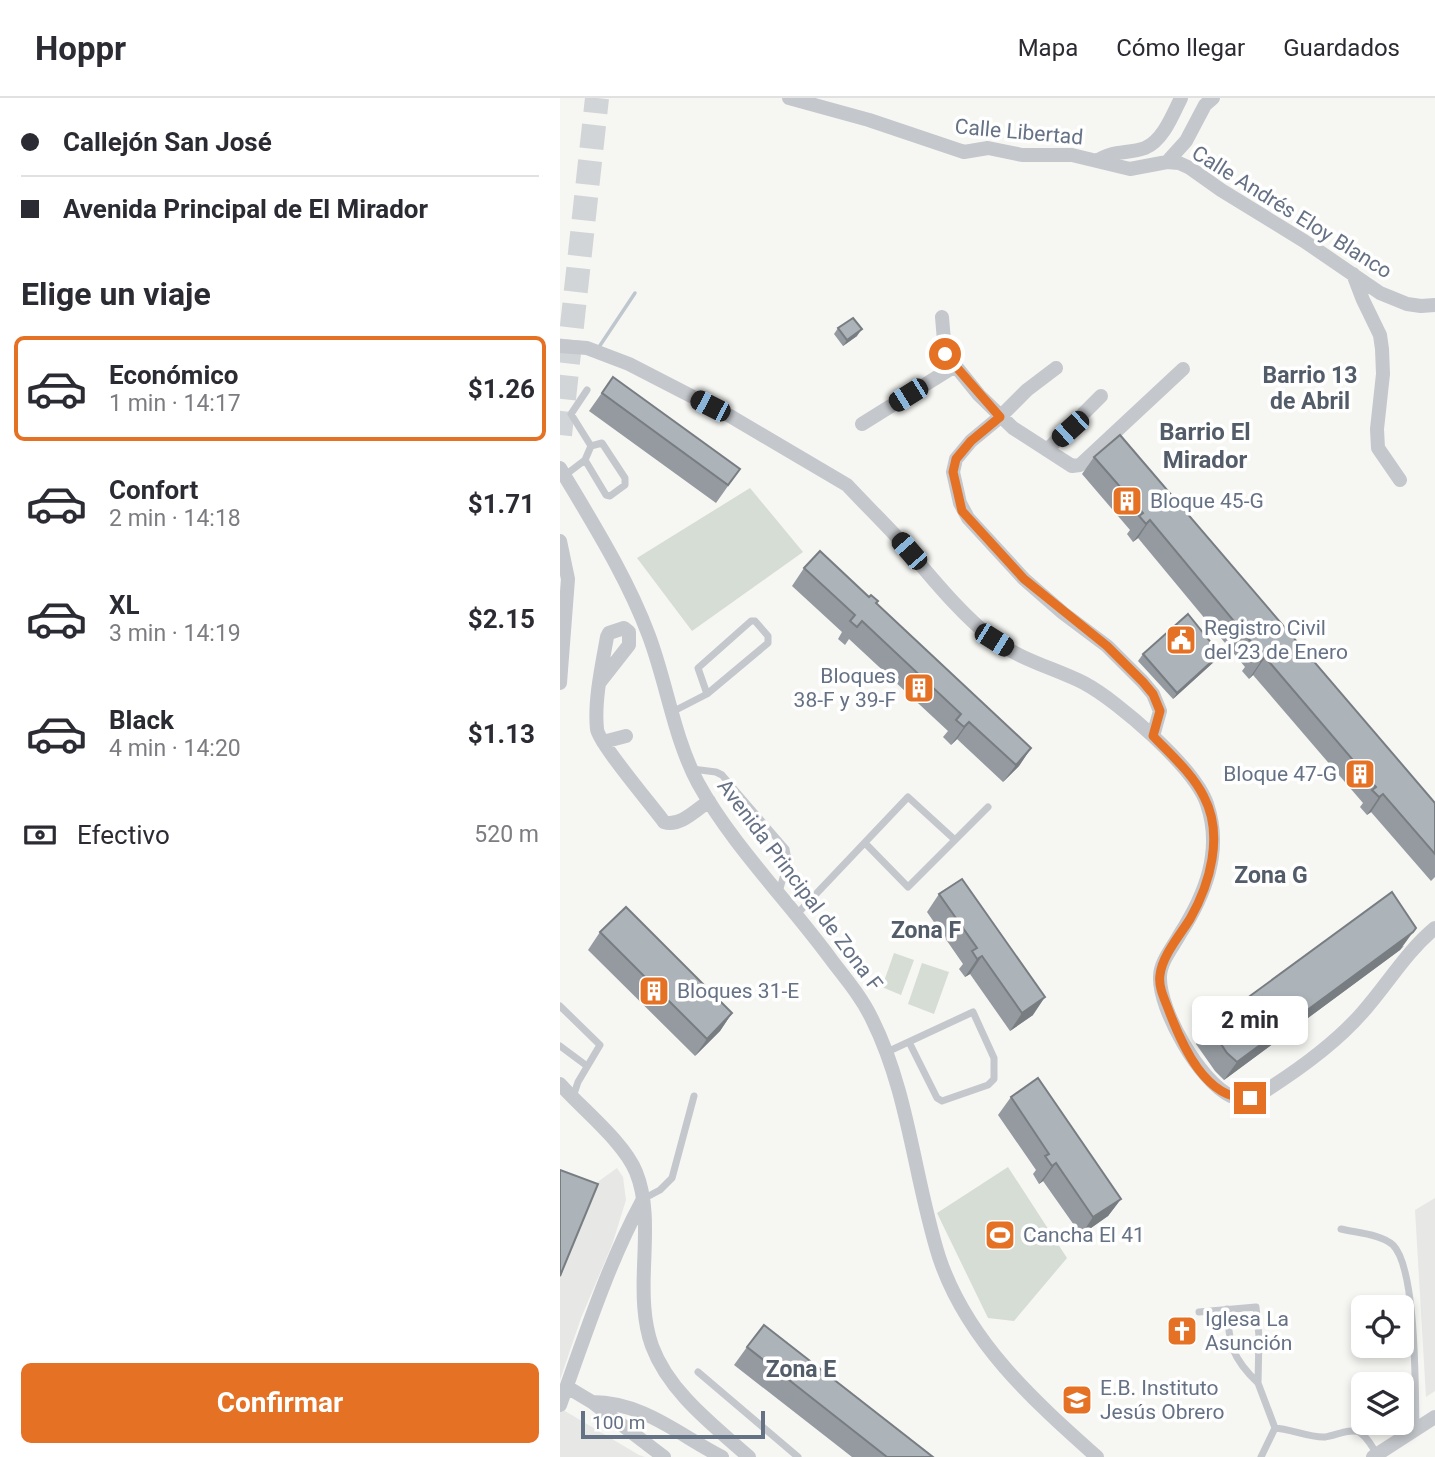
<!DOCTYPE html>
<html lang="es">
<meta charset="utf-8">
<style>
body{margin:0;font-family:Roboto,sans-serif;background:#f7f7f7;color:#2b2b33;height:100vh;display:flex;flex-direction:column;font-size:26px;white-space:nowrap}
*{box-sizing:border-box;margin:0}
p{font-size:23px;color:#7c7c81}
.icon{flex:none;width:38px;height:38px;fill:none;stroke:currentColor;stroke-width:2;stroke-linecap:round;stroke-linejoin:round}
.map{position:relative;flex:1;overflow:hidden}
.sheet{display:flex;flex-direction:column;background:#fff;width:560px}
.sheet>*{flex:none}
.banner{display:grid;align-content:center;height:154px;padding:0 21px;background:#fff}
.controls{position:absolute;left:791px;top:1197px;display:grid;gap:14px}
.controls a{display:grid;place-items:center;width:63px;height:63px;border-radius:10px;background:#fff;box-shadow:0 4px 10px #0003;font-size:35px}
.scale{position:absolute;left:21px;bottom:18px;width:184px;box-sizing:border-box;padding-left:7px;border:4px solid #657184;border-top:0;font-size:19px;line-height:24px;white-space:nowrap;color:#657184;-webkit-text-stroke:5px #fff;paint-order:stroke}
.end{position:absolute;width:32px;height:32px;margin:-16px;border:9px solid #e57124;background:#fff;box-shadow:0 0 0 4px #fff}
.from{border-radius:50%}
.bubble{position:absolute;height:49px;border-radius:10px;background:#fff;box-shadow:0 4px 10px #0003;font-size:23px;font-weight:700;line-height:49px;text-align:center}
.car{position:absolute;width:21px;height:42px;margin:-21px -10px;border-radius:9px;box-shadow:0 0 5px 2px #0007;background:linear-gradient(#222 24%,#8ab4d8 0 40%,#222 0 76%,#8ab4d8 0 86%,#222 0)}
.banner b{display:flex;align-items:center;gap:24px;height:66px;font-size:26px}
.banner b+b{border-top:2px solid #e1e1e2}
.banner i{width:18px;height:18px;background:#2b2b33}
ul{padding:0;list-style:none}
li{display:flex;align-items:center;gap:21px;height:105px;margin:0 14px 10px;padding:0 7px;border:4px solid transparent;border-radius:10px}
li div{flex:1}
li b{display:block;font-size:26px}
li em{font-style:normal;font-weight:700}
li.current{border-color:#e57124}
li>.icon{width:63px;height:63px;stroke-width:1.5}
h2{padding:0 21px;font-size:32px;line-height:84px}
.pay{display:flex;align-items:center;gap:18px;height:77px;padding:0 21px;font-size:26px}
.pay p{margin-inline-start:auto}
.primary-button{display:flex;gap:14px;margin-top:auto;padding:14px 21px}
.primary-button a{flex:1;height:80px;border-radius:10px;background:#e57124;color:#fff;font-size:28px;font-weight:700;line-height:80px;text-align:center}
header{display:flex;align-items:center;gap:42px;box-sizing:border-box;height:98px;padding:0 35px;background:#fff;border-bottom:2px solid #e1e1e2}
header strong{font-size:33px}
nav{display:flex;gap:38px;margin-inline-start:auto;font-size:24px}
main{display:flex;flex:1;min-height:0}
.map>svg:first-child{display:block}
</style>
<header>
<strong>Hoppr</strong>
<nav><a>Mapa</a><a>Cómo llegar</a><a>Guardados</a></nav>
</header>
<main>
<section class="sheet">
<div class="banner">
<b><i class="from"></i>Callejón San José</b>
<b><i></i>Avenida Principal de El Mirador</b>
</div>
<h2>Elige un viaje</h2>
<ul>
<li class="current"><svg class="icon" aria-label="car" viewBox="0 0 24 24"><path d="M5 17H2v-5l4-1 3-4h7l3 4 3 1v5h-3M9 17h6M6 11h13"/><circle cx="7" cy="17" r="2"/><circle cx="17" cy="17" r="2"/></svg><div><b>Económico</b><p>1 min · 14:17</p></div><em>$1.26</em></li>
<li><svg class="icon" aria-label="car" viewBox="0 0 24 24"><path d="M5 17H2v-5l4-1 3-4h7l3 4 3 1v5h-3M9 17h6M6 11h13"/><circle cx="7" cy="17" r="2"/><circle cx="17" cy="17" r="2"/></svg><div><b>Confort</b><p>2 min · 14:18</p></div><em>$1.71</em></li>
<li><svg class="icon" aria-label="car" viewBox="0 0 24 24"><path d="M5 17H2v-5l4-1 3-4h7l3 4 3 1v5h-3M9 17h6M6 11h13"/><circle cx="7" cy="17" r="2"/><circle cx="17" cy="17" r="2"/></svg><div><b>XL</b><p>3 min · 14:19</p></div><em>$2.15</em></li>
<li><svg class="icon" aria-label="car" viewBox="0 0 24 24"><path d="M5 17H2v-5l4-1 3-4h7l3 4 3 1v5h-3M9 17h6M6 11h13"/><circle cx="7" cy="17" r="2"/><circle cx="17" cy="17" r="2"/></svg><div><b>Black</b><p>4 min · 14:20</p></div><em>$1.13</em></li>
</ul>
<div class="pay"><svg class="icon" aria-label="cash" viewBox="0 0 24 24"><path d="M3 7h18v10H3z"/><circle cx="12" cy="12" r="2"/></svg>Efectivo<p>520 m</p></div>
<div class="primary-button"><a>Confirmar</a></div>
</section>
<div class="map">
<svg width="875" height="1359" viewBox="0 0 875 1359">
<rect width="100%" height="100%" fill="#f6f6f3"/>
<path fill="#e7e7e6" d="M57,1070L63,1079L66,1102L52,1147L21,1220L0,1282V1084L25,1093Z
M875,1100V1293L866,1299L855,1112Z
M0,1310L79,1357L85,1359H0Z"/>
<path fill="#d6ddd4" d="M190,390L243,454L132,533L77,460Z
M334,855L354,862L341,897L322,889Z
M362,865L389,874L374,916L348,906Z
M448,1069L507,1160L454,1223L428,1220L377,1115Z"/>
<g fill="none" stroke-linecap="round" stroke-linejoin="round">
<path stroke="#bfc7ce" stroke-width="3.5" d="M39,249L75,195"/>
<path stroke="#d2d5d7" stroke-width="24" stroke-dasharray="24 12" stroke-linecap="butt" d="M0,337L37,0"/>
<path stroke="#c4c7cb" stroke-width="7" d="M27,292L11,316L31,348
M4,378L25,362L31,348L42,345L65,380V387L50,398L46,397L25,362
M112,614L147,596L208,545V538L195,523H191L138,570L147,596
M132,671L156,674L162,677L226,751L228,762L219,794
M305,745L348,789L428,709
M237,816L348,699L395,742
M0,908L40,947L18,984L13,999
M0,948L27,968
M327,954L413,914L434,960V981L428,987L382,1003L377,1000L349,944
M83,1101L100,1092L112,1080L134,998
M781,1131C797,1135 821,1136 833,1147C857,1171 855,1294 856,1330
M667,1211C669,1247 672,1260 698,1285
M639,1214L696,1209L699,1238L698,1285L715,1330L701,1359
M138,1274L238,1359
M715,1330C730,1331 751,1340 765,1339C775,1338 789,1330 799,1334C807,1338 812,1349 817,1356"/>
<path stroke="#c4c7cb" stroke-width="14" d="M229,0L309,22L404,54L428,50L462,57H512L570,71L607,64L619,65L630,70L661,92L744,143L820,195L847,206L861,208L875,207
M537,63C552,52 568,56 585,50C603,43 613,16 621,0
M607,64L626,43L645,7L653,0
M793,176L803,202L820,237L822,251L823,276L817,331L818,350L840,382
M382,219L385,255L419,297L453,330L512,368L520,367L623,271
M0,248L27,250L69,266L170,318L287,387C303,404 319,420 335,437C366,472 396,512 433,541C460,562 494,570 524,585C558,603 635,670 647,706C663,753 645,797 620,836C613,849 600,864 600,879C599,912 640,984 671,998C682,1003 691,1000 702,995C737,973 774,947 802,915C827,887 846,854 875,830
M496,270L467,292L440,319L411,343L396,361L393,374L400,405L408,420L464,481L503,515L547,548L583,584L593,596L600,613L593,638
M302,326L395,268
M488,351L541,298
M0,370C32,424 67,479 89,538C107,586 114,640 138,685C172,747 231,806 273,864C287,882 302,900 312,921C349,995 354,1080 379,1159C407,1243 473,1302 537,1359
M0,443L8,481L0,585
M40,584L69,547V534L64,530L49,535L47,539C42,567 34,603 37,631C38,644 93,709 104,724C120,729 136,712 149,703
M43,644L66,638
M0,986C22,1011 64,1044 76,1074C88,1103 85,1138 84,1169C83,1195 83,1223 92,1248C109,1294 153,1327 189,1359
M7,1289L32,1304L104,1359
M32,1304C83,1304 119,1337 162,1359
M0,1307C25,1238 47,1168 82,1103
M813,1359L875,1319"/>
</g>
<path fill="#949a9f" d="M278,230L297,238L283,248L274,236Z
M53,279L180,371L156,405L29,313Z
M534,359L875,705V779L871,783L811,714L807,717L800,709L803,705L693,577L689,581L682,573L685,569L578,440L573,444L567,436L570,432L522,376Z
M244,470L316,506L471,650L459,668L443,684L397,641L391,647L383,639L388,633L289,541L285,547L278,541L282,534L232,488Z
M583,556H660L656,562L613,601L578,563Z
M379,796L473,917L450,933L410,876L405,879L399,871L403,866L367,814Z
M40,834L172,915L160,933L135,958L28,852Z
M844,848L840,852L664,982L655,973L636,946L649,928Z
M451,999L561,1101L548,1118L521,1137L483,1083L479,1086L473,1076L476,1072L438,1017Z
M187,1249L373,1359H292L174,1267Z"/>
<path fill="#787d82" d="M302,231L297,238L283,248L287,242Z
M590,422L578,440L573,444L586,426Z
M660,556L656,562L613,601L617,595Z
M705,559L693,577L689,581L701,563Z
M409,624L397,641L391,647L404,629Z
M471,650L459,668L443,684L456,667Z
M823,696L811,714L807,717L819,699Z
M856,830L840,852L664,982L677,964Z
M422,858L410,876L405,879L417,861Z
M485,899L473,917L450,933L462,915Z
M172,915L160,933L135,958L147,941Z
M496,1065L483,1083L479,1086L492,1068Z
M561,1101L548,1118L521,1137L533,1119Z"/>
<path fill="#acb3b9" stroke="#787d82" stroke-width="2" d="M293,220L302,231L287,242L278,230Z
M53,279L180,371L168,387L42,295Z
M560,337L875,705V756L823,696L819,699L812,692L816,689L705,559L701,563L694,555L698,552L590,422L586,426L579,418L583,415L534,359Z
M260,453L309,499L311,497L318,503L316,505L471,650L456,667L409,624L404,629L396,622L401,616L302,523L297,529L290,523L295,517L244,470Z
M628,516L660,556L617,595L583,556Z
M402,781L485,899L462,915L422,858L417,861L412,853L417,850L379,796Z
M832,794L856,830L853,834L677,964L667,955L649,928Z
M66,809L172,915L147,941L40,834Z
M478,980L561,1101L533,1119L496,1065L492,1068L485,1058L489,1056L451,999Z
M0,1072L38,1086L0,1178Z
M204,1227L373,1359H327L187,1249Z"/>
<g fill="none" stroke-linecap="round" stroke-linejoin="round">
<path stroke="#e57124" stroke-width="9" d="M385,256L440,319L411,343L396,361L393,374L402,413L464,481L547,548L583,584L593,596L600,613L593,638C610,656 633,676 644,699C664,737 650,786 630,821C620,837 602,858 600,877C598,889 605,902 609,913C622,947 646,1003 690,1000"/>
</g>
<defs>
<g id="building-square" transform="scale(1.575)"><rect x="-9" y="-9" width="18" height="18" rx="4" fill="#e57124" stroke="#fff"/><path d="M-4-6H4V6H1V3H-1V6H-4ZM-2.5-4.3h1.7v1.8h-1.7ZM.8-4.3h1.7v1.8H.8ZM-2.5-1h1.7V.8h-1.7ZM.8-1h1.7V.8H.8Z" fill="#fff"/></g>
<g id="civic-square" transform="scale(1.575)"><rect x="-9" y="-9" width="18" height="18" rx="4" fill="#e57124" stroke="#fff"/><path d="M-.6-6.5H3V-4.5H.6V-3L4-1V1h2V6H-6V1h2V-1L-.6-3ZM-1.2 2.5V6h2.4V2.5Z" fill="#fff"/></g>
<g id="stadium-square" transform="scale(1.575)"><rect x="-9" y="-9" width="18" height="18" rx="4" fill="#e57124" stroke="#fff"/><path d="M0-5a6.5 5 0 1 0 0 10a6.5 5 0 1 0 0-10ZM-3.5-1.8h7v3.6h-7Z" fill="#fff"/></g>
<g id="church-square" transform="scale(1.575)"><rect x="-9" y="-9" width="18" height="18" rx="4" fill="#e57124" stroke="#fff"/><path d="M-1.2-6h2.4v3.5h3.3v2.4h-3.3V6h-2.4V-.1h-3.3v-2.4h3.3Z" fill="#fff"/></g>
<g id="school-square" transform="scale(1.575)"><rect x="-9" y="-9" width="18" height="18" rx="4" fill="#e57124" stroke="#fff"/><path d="M0-5L7-2L0 1L-7-2ZM-4 1L0 2.5L4 1V4Q0 6-4 4Z" fill="#fff"/></g>
</defs>
<g fill-rule="evenodd">
<use href="#building-square" x="567" y="403"/>
<use href="#civic-square" x="621" y="542"/>
<use href="#building-square" x="359" y="590"/>
<use href="#building-square" x="800" y="676"/>
<use href="#building-square" x="94" y="893"/>
<use href="#stadium-square" x="440" y="1137"/>
<use href="#church-square" x="622" y="1233"/>
<use href="#school-square" x="517" y="1302"/>
</g>
<g text-anchor="middle" stroke-width="7" stroke-linejoin="round" paint-order="stroke">
<g font-size="21" fill="#657184" stroke="#fff">
<text transform="translate(459 34) rotate(5)" y="7">Calle Libertad</text>
<text transform="translate(732 114) rotate(32)" y="7">Calle Andrés Eloy Blanco</text>
<text transform="translate(240 787) rotate(53)" y="7">Avenida Principal de Zona F</text>
</g>
<g font-size="21" fill="#657184" stroke="#fff" text-anchor="start">
<text x="590" y="410">Bloque 45-G</text>
<text x="644" y="537">Registro Civil<tspan x="644" dy="24">del 23 de Enero</tspan></text>
<text x="336" y="585" text-anchor="end">Bloques<tspan x="336" dy="24">38-F y 39-F</tspan></text>
<text x="777" y="683" text-anchor="end">Bloque 47-G</text>
<text x="117" y="900">Bloques 31-E</text>
<text x="463" y="1144">Cancha El 41</text>
<text x="645" y="1228">Iglesa La<tspan x="645" dy="24">Asunción</tspan></text>
<text x="540" y="1297">E.B. Instituto<tspan x="540" dy="24">Jesús Obrero</tspan></text>
</g>
<g font-size="23" font-weight="bold" fill="#535c69" stroke="#fff">
<text x="750" y="285">Barrio 13<tspan x="750" dy="26">de Abril</tspan></text>
<text x="711" y="785">Zona G</text>
<text x="366" y="840">Zona F</text>
<text x="241" y="1279">Zona E</text>
</g>
<g font-size="24" font-weight="bold" fill="#535c69" stroke="#fff">
<text x="645" y="342">Barrio El<tspan x="645" dy="28">Mirador</tspan></text>
</g>
</g>
</svg>
<div class="controls">
<a><svg class="icon" aria-label="locate" viewBox="0 0 24 24"><circle cx="12" cy="12" r="6"/><path d="M12 2v4M12 18v4M2 12h4M18 12h4"/></svg></a>
<a><svg class="icon" aria-label="layers" viewBox="0 0 24 24"><path d="M12 4l9 5-9 5-9-5zM3 14l9 5 9-5"/></svg></a>
</div>
<div class="scale">100 m</div>
<i class="end from" style="left:385px;top:256px"></i>
<i class="end" style="left:690px;top:1000px"></i>
<div class="bubble" style="left:632px;top:898px;width:116px">2 min</div>
<i class="car" style="left:348px;top:297px;rotate:238deg"></i>
<i class="car" style="left:150px;top:308px;rotate:297deg"></i>
<i class="car" style="left:510px;top:331px;rotate:228deg"></i>
<i class="car" style="left:349px;top:453px;rotate:319deg"></i>
<i class="car" style="left:434px;top:542px;rotate:122deg"></i>
</div>
</main>
